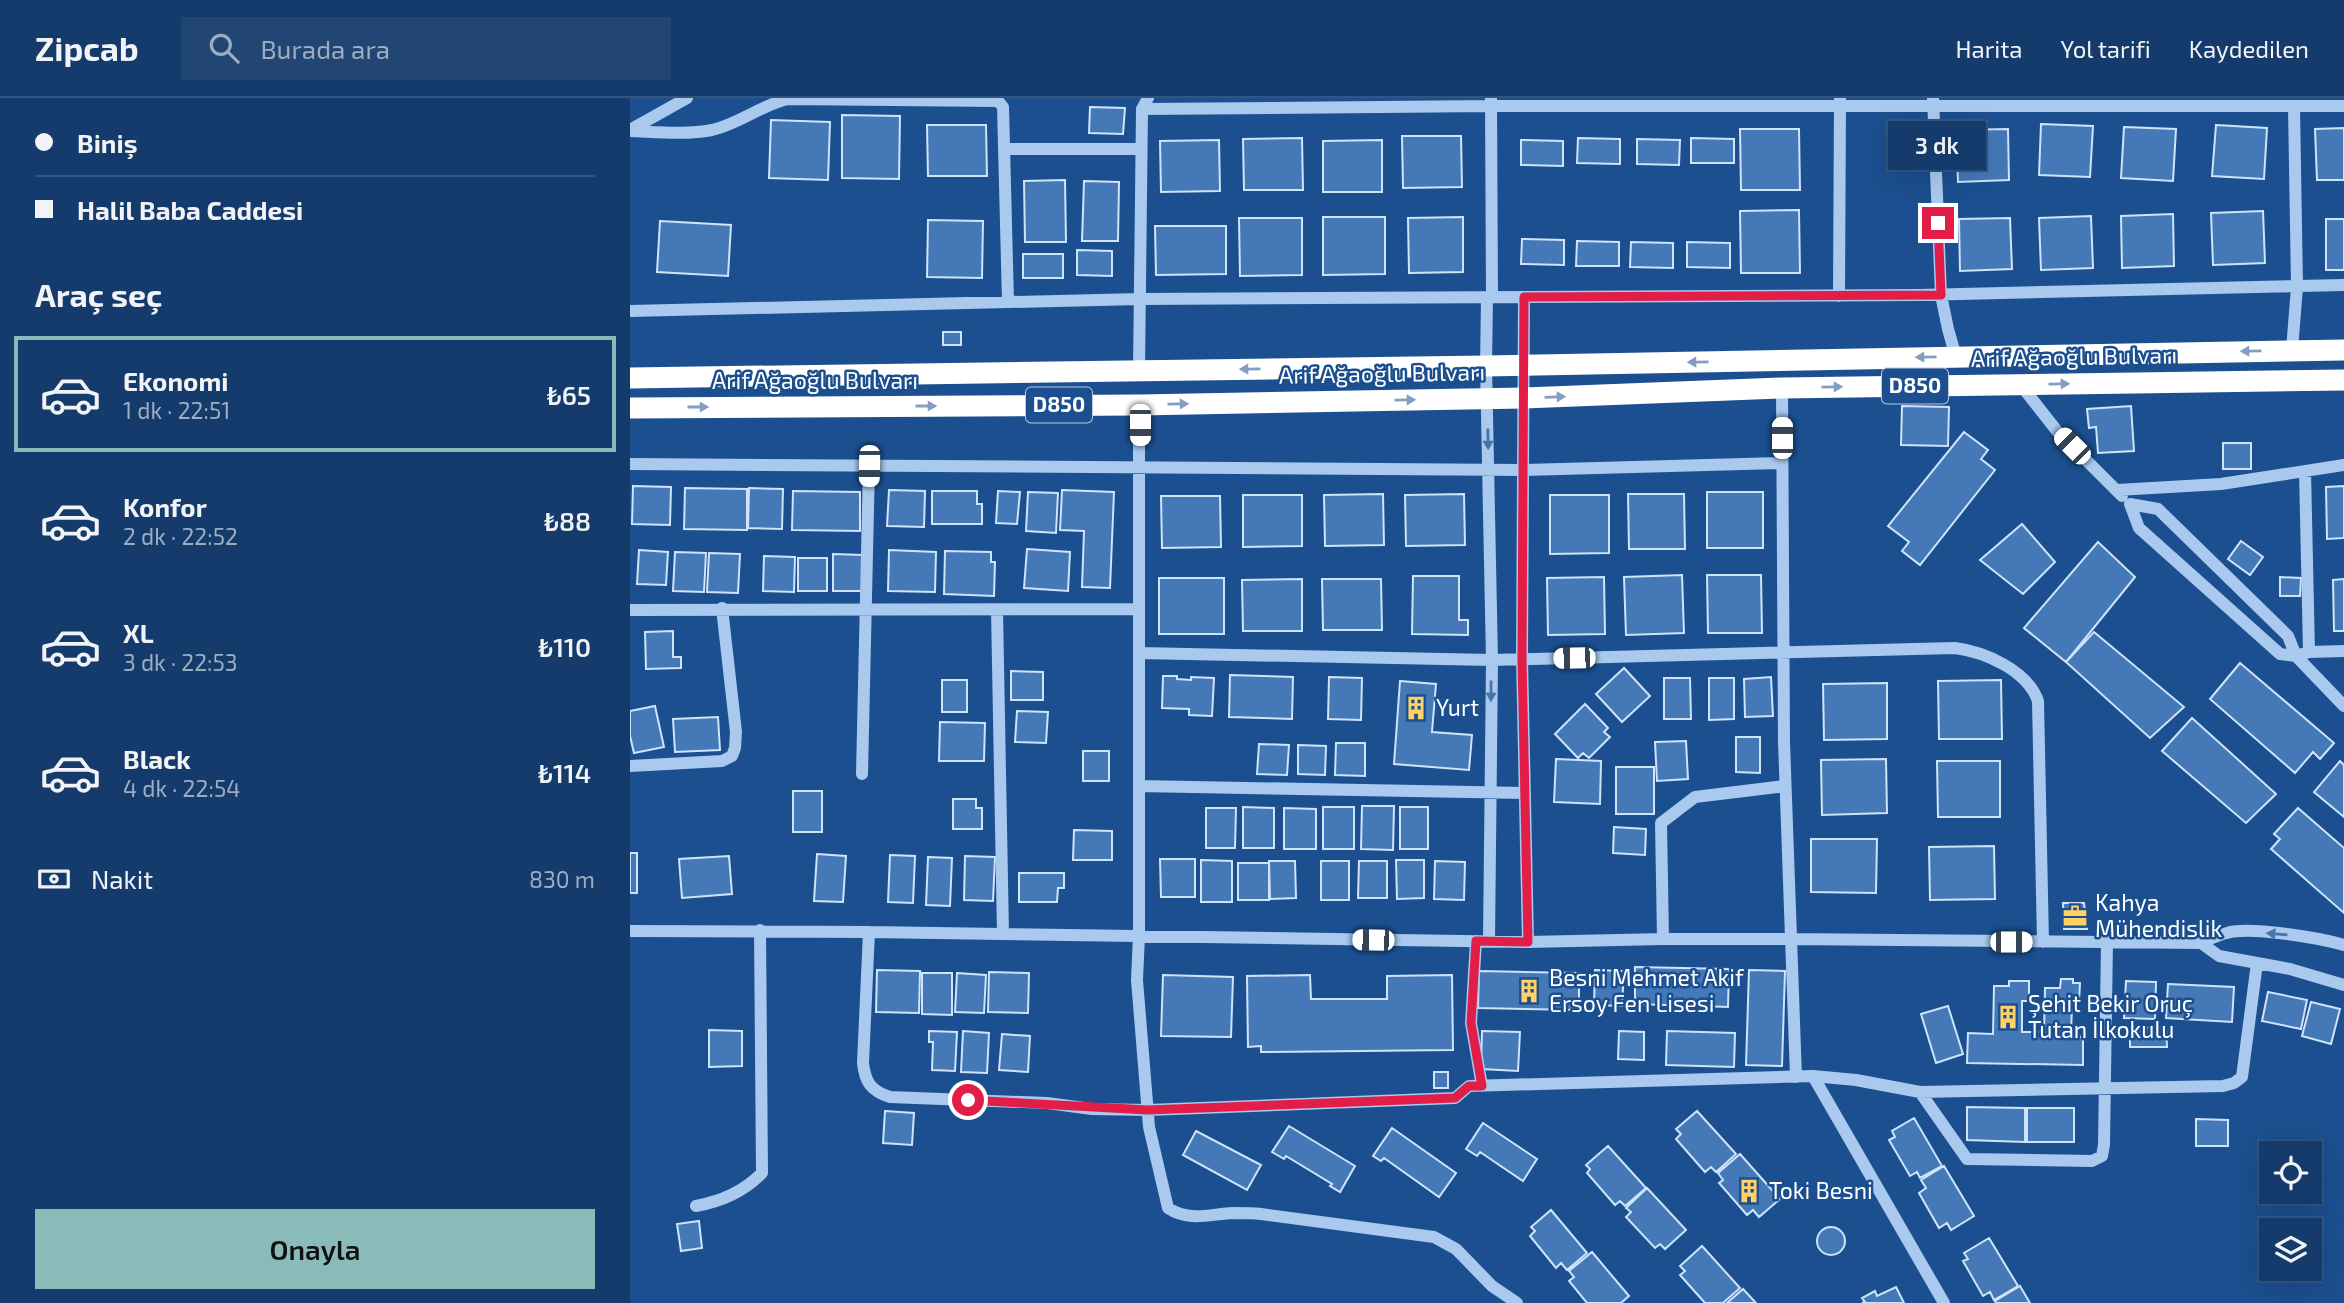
<!DOCTYPE html>
<html lang="tr">
<meta charset="utf-8">
<style>
body{margin:0;font-family:"Exo 2",sans-serif;background:#214673;color:#f1f3f6;height:100vh;display:flex;flex-direction:column;font-size:26px;white-space:nowrap}
*{box-sizing:border-box;margin:0}
p{font-size:23px;color:#9dadc1}
.icon{flex:none;width:38px;height:38px;fill:none;stroke:currentColor;stroke-width:2;stroke-linecap:round;stroke-linejoin:round}
.map{position:relative;flex:1;overflow:hidden}
.sheet{display:flex;flex-direction:column;background:#143b6b;width:630px}
.sheet>*{flex:none}
.guide{display:grid;align-content:center;height:154px;padding:0 35px;background:#143b6b}
.fabs{position:absolute;left:1629px;top:1043px;display:grid;gap:14px}
.fabs a{display:grid;place-items:center;width:63px;height:63px;border-radius:0px;background:#143b6b;box-shadow:0 7px 28px #0002,0 0 0 2px #33557e;font-size:35px}
.end{position:absolute;width:32px;height:32px;margin:-16px;border:9px solid #e11d48;background:#fff;box-shadow:0 0 0 4px #fff}
.from{border-radius:50%}
.bubble{position:absolute;height:49px;border-radius:0px;background:#143b6b;box-shadow:0 7px 28px #0002,0 0 0 2px #33557e;font-size:23px;font-weight:600;line-height:49px;text-align:center}
.car{position:absolute;width:21px;height:42px;margin:-21px -10px;border-radius:9px;box-shadow:0 0 5px 2px #0007;background:linear-gradient(#fff 24%,#345 0 40%,#fff 0 76%,#345 0 86%,#fff 0)}
.guide b{display:flex;align-items:center;gap:24px;height:66px;font-size:26px}
.guide b+b{border-top:2px solid #33557e}
.guide i{width:18px;height:18px;background:#f1f3f6}
ul{padding:0;list-style:none}
li{display:flex;align-items:center;gap:21px;height:116px;margin:0 14px 10px;padding:0 21px;border:4px solid transparent;border-radius:0px}
li div{flex:1}
li b{display:block;font-size:26px}
li em{font-style:normal;font-weight:600}
li.selected{border-color:#8bbbb9}
li>.icon{width:63px;height:63px;stroke-width:1.5}
h2{padding:0 35px;font-size:32px;line-height:84px}
.pay{display:flex;align-items:center;gap:18px;height:77px;padding:0 35px;font-size:26px}
.pay p{margin-inline-start:auto}
.primary-button{display:flex;gap:14px;margin-top:auto;padding:14px 35px}
.primary-button a{flex:1;height:80px;border-radius:0px;background:#8bbbb9;color:#111;font-size:28px;font-weight:600;line-height:80px;text-align:center}
header{display:flex;align-items:center;gap:42px;box-sizing:border-box;height:98px;padding:0 35px;background:#143b6b;border-bottom:2px solid #33557e}
header strong{font-size:33px}
nav{display:flex;gap:38px;margin-inline-start:auto;font-size:24px}
.search{width:490px;height:63px;background:#214673;display:flex;align-items:center;gap:18px;box-sizing:border-box;padding:0 24px;border-radius:0px;color:#9dadc1;font-size:26px}
main{display:flex;flex:1;min-height:0}
.map>svg:first-child{display:block}
</style>
<header>
<strong>Zipcab</strong>
<div class="search"><svg class="icon" aria-label="search" viewBox="0 0 24 24"><circle cx="10" cy="10" r="6"/><path d="M15 15l6 6"/></svg>Burada ara</div>
<nav><a>Harita</a><a>Yol tarifi</a><a>Kaydedilen</a></nav>
</header>
<main>
<section class="sheet">
<div class="guide">
<b><i class="from"></i>Biniş</b>
<b><i></i>Halil Baba Caddesi</b>
</div>
<h2>Araç seç</h2>
<ul>
<li class="selected"><svg class="icon" aria-label="car" viewBox="0 0 24 24"><path d="M5 17H2v-5l4-1 3-4h7l3 4 3 1v5h-3M9 17h6M6 11h13"/><circle cx="7" cy="17" r="2"/><circle cx="17" cy="17" r="2"/></svg><div><b>Ekonomi</b><p>1 dk · 22:51</p></div><em>₺65</em></li>
<li><svg class="icon" aria-label="car" viewBox="0 0 24 24"><path d="M5 17H2v-5l4-1 3-4h7l3 4 3 1v5h-3M9 17h6M6 11h13"/><circle cx="7" cy="17" r="2"/><circle cx="17" cy="17" r="2"/></svg><div><b>Konfor</b><p>2 dk · 22:52</p></div><em>₺88</em></li>
<li><svg class="icon" aria-label="car" viewBox="0 0 24 24"><path d="M5 17H2v-5l4-1 3-4h7l3 4 3 1v5h-3M9 17h6M6 11h13"/><circle cx="7" cy="17" r="2"/><circle cx="17" cy="17" r="2"/></svg><div><b>XL</b><p>3 dk · 22:53</p></div><em>₺110</em></li>
<li><svg class="icon" aria-label="car" viewBox="0 0 24 24"><path d="M5 17H2v-5l4-1 3-4h7l3 4 3 1v5h-3M9 17h6M6 11h13"/><circle cx="7" cy="17" r="2"/><circle cx="17" cy="17" r="2"/></svg><div><b>Black</b><p>4 dk · 22:54</p></div><em>₺114</em></li>
</ul>
<div class="pay"><svg class="icon" aria-label="cash" viewBox="0 0 24 24"><path d="M3 7h18v10H3z"/><circle cx="12" cy="12" r="2"/></svg>Nakit<p>830 m</p></div>
<div class="primary-button"><a>Onayla</a></div>
</section>
<div class="map">
<svg width="1714" height="1205" viewBox="0 0 1714 1205">
<rect width="100%" height="100%" fill="#1b4f8f"/>
<path fill="#4478b7" stroke="#cfe3fa" stroke-width="2" d="M460,9L495,10L493,36L459,35Z
M212,17L270,18L269,81L212,80Z
M141,22L200,24L198,82L139,80Z
M1411,26L1463,28L1460,79L1409,77Z
M297,27H356L357,78H298Z
M1586,27L1637,30L1634,81L1582,78Z
M1494,29L1546,31L1543,83L1491,80Z
M1714,30V82H1687L1685,31Z
M1110,31H1169L1170,92H1111Z
M1378,31L1379,82L1328,84L1326,32Z
M772,38H831L832,89L773,90Z
M672,40L673,92H614L613,41Z
M948,40L990,41V66L947,65Z
M1061,40L1104,41V65H1061Z
M1007,41L1050,42L1049,67L1007,66Z
M589,42L590,93L531,94L530,43Z
M752,42V94H693V43Z
M891,42L933,43V68L891,67Z
M435,82L436,144H395L394,83Z
M454,83L489,84L488,143H452Z
M1169,112L1170,175H1111L1110,113Z
M1633,113L1635,165L1583,167L1581,115Z
M1543,116L1544,168L1492,170L1491,118Z
M1461,118L1463,170L1411,172L1409,120Z
M693,119H755V176L693,177Z
M833,119V174L779,175L778,120Z
M609,120H672V177L610,178Z
M1380,120L1382,171L1330,173L1329,121Z
M1696,121H1714V172H1696Z
M298,122L353,123L352,180L297,179Z
M30,123L101,127L98,178L27,174Z
M525,128H596V176L526,177Z
M892,141L934,142V167L891,166Z
M947,143L989,144V168H946Z
M1001,144L1043,145V170L1000,169Z
M1057,144L1100,145V170L1057,169Z
M447,152L482,153V178L447,177Z
M393,156H433V180H393Z
M313,234H331V247H313Z
M1272,308L1319,309L1318,348L1271,347Z
M1501,308L1504,353L1468,355L1466,329L1459,330L1457,311Z
M1334,334L1358,352L1351,361L1365,372L1290,467L1272,453L1279,444L1258,428Z
M1593,345H1621V371H1593Z
M3,388L41,389L40,427L2,426Z
M1714,388V440L1697,441L1696,389Z
M55,390L117,391V432L54,431Z
M119,390L153,391L152,431L118,430Z
M259,392L295,393L294,429L257,428Z
M432,392L484,394L480,490L452,489L454,433L430,432Z
M163,393L230,394V433L162,432Z
M302,393H347V406H352V426H302Z
M368,393L390,394L387,426L366,425Z
M398,394L428,395L426,435L396,433Z
M1077,394H1133V450H1077Z
M753,396L754,447L695,448L694,397Z
M834,396L835,447L776,448L775,397Z
M998,396H1054L1055,451H999Z
M613,397H672V448L613,449Z
M920,397H979V455L920,456Z
M531,398H590L591,449L532,450Z
M1392,426L1425,464L1393,496L1350,462Z
M1611,443L1633,459L1620,477L1598,461Z
M1468,444L1505,479L1436,564L1394,530Z
M397,451L440,454L438,493L394,490Z
M9,452L38,454L36,487L7,486Z
M259,452L306,454L305,494L258,493Z
M315,453L361,454V464H365L364,498L314,496Z
M45,454L76,455L74,494L43,493Z
M79,455L110,456L108,495L77,494Z
M203,456L233,457V493H203Z
M134,458L165,459L164,494L133,493Z
M168,460H197V493H168Z
M1052,477L1054,535L996,537L994,479Z
M1077,477H1131L1132,535H1078Z
M783,478H829V522H838V537L782,536Z
M974,479L975,536L918,537L917,480Z
M1650,479L1671,480L1670,498H1650Z
M529,480H594V536H529Z
M672,481V533H613L612,482Z
M692,481H751L752,532H693Z
M1714,481V533H1704L1703,482Z
M43,533V559H51V570L16,571L15,534Z
M1464,534L1554,609L1520,640L1436,564Z
M1610,565L1704,645L1690,661L1683,654L1665,675L1580,601Z
M994,570L1020,598L992,624L966,596Z
M381,573L413,574V602H381Z
M600,577L663,579L662,621L599,619Z
M533,578H547V581L561,582V579L584,580L582,618L559,617V611L532,610Z
M699,579L732,580L731,622L698,621Z
M1141,579L1143,618L1115,619L1114,581Z
M1034,580H1060L1061,621H1034Z
M1079,580H1104V621L1079,622Z
M312,582H337V614H312Z
M1371,582L1372,641H1309L1308,583Z
M770,583L806,586L802,634L842,637L839,672L764,666Z
M1257,585V641L1194,642L1193,586Z
M955,606L978,630L974,634L980,639L959,660L953,655L948,660L925,636Z
M25,608L34,649L4,655L0,638V613Z
M387,613L418,614L416,645L385,644Z
M88,619L90,652L45,654L43,621Z
M1562,620L1646,696L1616,725L1532,653Z
M310,624L355,625L354,663H309Z
M1106,639H1130V675L1106,674Z
M1056,643L1058,681L1027,683L1025,644Z
M706,645H735V678L705,677Z
M629,646L659,647L657,677L627,676Z
M668,647L696,648L695,677L668,676Z
M453,653H479V683H453Z
M926,661L971,663L970,706L924,704Z
M1256,661L1257,715L1192,717L1191,662Z
M1307,663H1370V719H1308Z
M1710,663L1714,667V719L1684,694Z
M986,669H1024V716H986Z
M163,693H192V734H163Z
M323,701H346V710H352V731H323Z
M732,708H764L763,752L731,751Z
M613,709L644,710V750H613Z
M693,709H724V751H693Z
M770,709H798V751H770Z
M576,710H606L605,750H576Z
M654,710L686,711V751H654Z
M1668,710L1714,750V815L1641,751L1650,741L1644,736Z
M984,729L1016,731L1015,757L983,755Z
M444,732L482,733V762H443Z
M1181,741H1247L1246,795L1181,794Z
M1364,748L1365,801L1300,802L1299,749Z
M0,755H7V795H0Z
M187,756L216,758L213,804L184,803Z
M260,757L285,758L283,805L258,804Z
M99,758L102,796L52,800L49,761Z
M335,758L365,759L363,803L334,802Z
M298,759L322,760L320,808L296,807Z
M530,761H565V799H531Z
M571,762L602,763V804H571Z
M766,762H794V800L767,801Z
M639,763H665L666,800L640,801Z
M691,763H719V802H691Z
M729,763H757V800H728Z
M805,763L835,764L834,802L804,801Z
M608,765H639V802H608Z
M389,775H434V790H428L427,804H389Z
M1433,805H1454L1457,831H1434Z
M1005,869L1099,871L1098,909L1005,906Z
M247,872L290,873L289,915L246,914Z
M965,872L994,873L992,908L964,907Z
M1119,872L1155,873L1152,968L1116,967Z
M849,873L949,875V912L848,910Z
M359,874L399,875L398,915L358,914Z
M292,875H322V917L292,916Z
M327,875L356,877L354,915L325,914Z
M533,877L603,879L601,939L531,938Z
M680,877L681,901H757V878L822,877L823,952L631,954V948L618,949L617,878Z
M1431,881H1443V885H1450L1449,904H1442L1441,938L1453,939V967L1337,965L1338,935L1363,936L1364,888H1379V883H1399V903H1392V934H1414L1415,890H1430Z
M1496,883L1526,884L1525,921L1494,920Z
M1538,886L1604,889L1602,924L1536,920Z
M1638,894L1677,902L1671,931L1632,923Z
M1681,904L1710,911L1701,946L1672,938Z
M1318,908L1333,956L1306,965L1291,916Z
M1536,929L1537,949H1500V930Z
M79,932L112,933V968L79,969Z
M299,933L327,934L325,973L302,972L303,944H299Z
M333,933L359,935L357,975L331,974Z
M852,933L890,934L888,973L851,971Z
M989,933L1014,934V962L988,961Z
M1037,933L1105,935L1104,969L1036,967Z
M372,936L400,938L398,974L369,972Z
M804,974H818V990H804Z
M1337,1009L1395,1010V1044L1337,1042Z
M1397,1010H1444V1044H1397Z
M255,1013L284,1015L282,1047L253,1045Z
M1067,1013L1106,1056L1086,1074L1081,1069L1075,1074L1046,1041L1051,1036L1046,1031Z
M1284,1020L1312,1068L1290,1080L1287,1074L1280,1078L1259,1042L1265,1039L1262,1033Z
M1566,1021L1598,1022V1048H1566Z
M853,1025L907,1061L893,1083L850,1054L847,1058L836,1051Z
M659,1028L725,1068L710,1094L700,1088L702,1086L656,1058L654,1061L642,1054Z
M762,1030L826,1075L809,1099L754,1060L751,1063L743,1058Z
M566,1033L631,1067L617,1092L553,1057Z
M978,1048L1016,1090L995,1108L990,1103L985,1107L957,1075L960,1071L956,1067Z
M1110,1056L1150,1101L1129,1119L1123,1112L1117,1117L1089,1085L1093,1082L1088,1075Z
M1314,1068L1344,1118L1321,1132L1317,1125L1309,1130L1289,1095L1296,1090L1291,1082Z
M1017,1090L1056,1132L1035,1151L1030,1146L1025,1150L996,1119L1001,1114L996,1110Z
M921,1112L957,1155L937,1172L931,1165L926,1170L900,1138L905,1133L901,1129Z
M69,1123L72,1150L51,1153L47,1126Z
M1187 1143a14 14 0 1 1 28 0a14 14 0 1 1-28 0Z
M1359,1140L1388,1188L1364,1202L1360,1194L1353,1198L1333,1163L1338,1161L1334,1155Z
M1072,1148L1110,1190L1093,1205H1075L1050,1177L1055,1173L1050,1168Z
M962,1154L999,1198L991,1205H957L939,1183L944,1179L939,1173Z
M1390,1188L1400,1205H1366L1365,1203Z
M1266,1189L1274,1205H1232L1235,1204L1232,1200L1245,1193L1247,1198Z
M1113,1191L1126,1205H1097Z"/>
<g fill="none" stroke-linecap="round" stroke-linejoin="round">
<path stroke="#a9c9ee" stroke-width="12" d="M861,0L862,199
M1303,0L1311,197L1318,231L1326,259
M512,11L861,8H1714
M0,32L57,0
M0,33C27,34 56,37 82,32C109,26 131,7 158,1L368,3L373,9L378,204
M374,51H511
M1209,198L1210,0
M857,199L856,268L862,562L859,843
M894,199L892,560L898,844
M0,213L510,201L1289,197L1714,187
M1662,252L1667,189L1664,8
M509,273L512,11L518,0
M1390,286L1427,333L1492,398
M1152,290L1154,644L1166,979
M509,307V837L507,882L519,1029L538,1110C559,1124 580,1116 603,1115C612,1115 622,1115 631,1116L804,1139L826,1151L862,1188L887,1205
M0,366L894,372L1152,365
M1675,373L1679,554
M1487,392L1591,386L1714,367
M1500,406L1528,411L1658,538L1666,558L1650,556L1509,430Z
M0,512L509,511
M367,512L373,836
M1714,553L1679,554L1666,558L1714,608
M509,555L862,562L1325,550C1355,554 1397,572 1408,603L1413,844
M0,668L92,663L102,658L105,650L106,634L92,510
M232,676L239,367
M509,688L895,695
M0,833L239,834L898,844L1033,841H1160L1571,845
M239,834L233,965C235,984 241,993 260,999L417,1005L462,1011L518,1012L825,1000L839,988L1183,978L1226,982L1290,994L1593,988L1604,985L1612,979L1627,865
M1033,841L1031,725L1065,699L1155,688
M846,843L841,925L852,988
M1714,847C1690,840 1620,828 1597,835C1588,837 1580,841 1571,845L1589,858L1660,871L1714,887
M1183,978L1314,1205
M1290,994L1337,1061L1462,1063L1472,1058L1474,1047L1477,844
M66,1108C92,1103 113,1094 132,1075L130,832"/>
<path stroke="#fff" stroke-width="21" d="M0,280L856,268L1714,252
M0,310L509,307L894,300L1152,290L1714,282"/>
</g>
<defs><path id="oneway-solid" d="M-6-.8H1V-3.2L6.5 0L1 3.2V.8H-6Z" transform="scale(1.75)"/></defs>
<g fill="#829ec1">
<use href="#oneway-solid" transform="translate(1621 253) rotate(179)"/>
<use href="#oneway-solid" transform="translate(1296 259) rotate(179)"/>
<use href="#oneway-solid" transform="translate(1068 264) rotate(179)"/>
<use href="#oneway-solid" transform="translate(620 271) rotate(179)"/>
<use href="#oneway-solid" transform="translate(1429 286) rotate(-1)"/>
<use href="#oneway-solid" transform="translate(1202 289) rotate(-1)"/>
<use href="#oneway-solid" transform="translate(925 299) rotate(-2)"/>
<use href="#oneway-solid" transform="translate(775 302) rotate(-1)"/>
<use href="#oneway-solid" transform="translate(548 306) rotate(-1)"/>
<use href="#oneway-solid" transform="translate(296 308)"/>
<use href="#oneway-solid" transform="translate(68 309)"/>
</g>
<g fill="#4674ac">
<use href="#oneway-solid" transform="translate(858 341) rotate(89)"/>
<use href="#oneway-solid" transform="translate(861 593) rotate(90)"/>
<use href="#oneway-solid" transform="translate(1647 836) rotate(-175)"/>
</g>
<g fill="none" stroke-linecap="round" stroke-linejoin="round">
<path stroke="#e11d48" stroke-width="9" d="M338,1002L518,1012L825,1000L839,988H852L841,925L846,843L898,844L892,561L894,199L1311,197L1308,125"/>
</g>
<defs>
<g id="building-bare" transform="scale(1.89)"><path d="M-4-6H4V6H1V3H-1V6H-4ZM-2.5-4.3h1.7v1.8h-1.7ZM.8-4.3h1.7v1.8H.8ZM-2.5-1h1.7V.8h-1.7ZM.8-1h1.7V.8H.8Z" fill="#ffd166" stroke="#1b4f8f" stroke-width="2.5" paint-order="stroke"/></g>
<g id="office-bare" transform="scale(1.89)"><path d="M-6-3h4V-5.5h4V-3h4V5H-6ZM-1-4.5V-3h2v-1.5ZM-6 0V1H6V0Z" fill="#ffd166" stroke="#1b4f8f" stroke-width="2.5" paint-order="stroke"/></g>
</defs>
<g fill-rule="evenodd">
<use href="#building-bare" x="786" y="610"/>
<use href="#office-bare" x="1445" y="818"/>
<use href="#building-bare" x="899" y="893"/>
<use href="#building-bare" x="1378" y="919"/>
<use href="#building-bare" x="1119" y="1093"/>
</g>
<g text-anchor="middle" stroke-width="5" stroke-linejoin="round" paint-order="stroke">
<g fill="#1b4f8f" stroke="#bbcadd" stroke-width="2">
<rect x="1252" y="270.5" width="66" height="35" rx="5"/>
<rect x="396" y="289.5" width="66" height="35" rx="5"/>
</g>
<g font-size="21" font-weight="bold" fill="#fff">
<text x="1285" y="295">D850</text>
<text x="429" y="314">D850</text>
</g>
<g font-size="23" fill="#fff" stroke="#1b4f8f">
<text transform="translate(1444 259) rotate(-1)" y="8">Arif Ağaoğlu Bulvarı</text>
<text transform="translate(752 276) rotate(-1)" y="8">Arif Ağaoğlu Bulvarı</text>
<text x="185" y="291">Arif Ağaoğlu Bulvarı</text>
</g>
<g font-size="23" fill="#fff" stroke="#1b4f8f" text-anchor="start">
<text x="806" y="618">Yurt</text>
<text x="1465" y="813">Kahya<tspan x="1465" dy="26">Mühendislik</tspan></text>
<text x="919" y="888">Besni Mehmet Akif<tspan x="919" dy="26">Ersoy Fen Lisesi</tspan></text>
<text x="1398" y="914">Şehit Bekir Oruç<tspan x="1398" dy="26">Tutan İlkokulu</tspan></text>
<text x="1139" y="1101">Toki Besni</text>
</g>
</g>
</svg>
<div class="fabs">
<a><svg class="icon" aria-label="locate" viewBox="0 0 24 24"><circle cx="12" cy="12" r="6"/><path d="M12 2v4M12 18v4M2 12h4M18 12h4"/></svg></a>
<a><svg class="icon" aria-label="layers" viewBox="0 0 24 24"><path d="M12 4l9 5-9 5-9-5zM3 14l9 5 9-5"/></svg></a>
</div>
<i class="end from" style="left:338px;top:1002px"></i>
<i class="end" style="left:1308px;top:125px"></i>
<div class="bubble" style="left:1258px;top:23px;width:98px">3 dk</div>
<i class="car" style="left:510px;top:327px;rotate:180deg"></i>
<i class="car" style="left:1152px;top:340px;rotate:0deg"></i>
<i class="car" style="left:1442px;top:348px;rotate:315deg"></i>
<i class="car" style="left:239px;top:368px;rotate:181deg"></i>
<i class="car" style="left:944px;top:560px;rotate:269deg"></i>
<i class="car" style="left:743px;top:842px;rotate:271deg"></i>
<i class="car" style="left:1381px;top:844px;rotate:90deg"></i>
</div>
</main>
